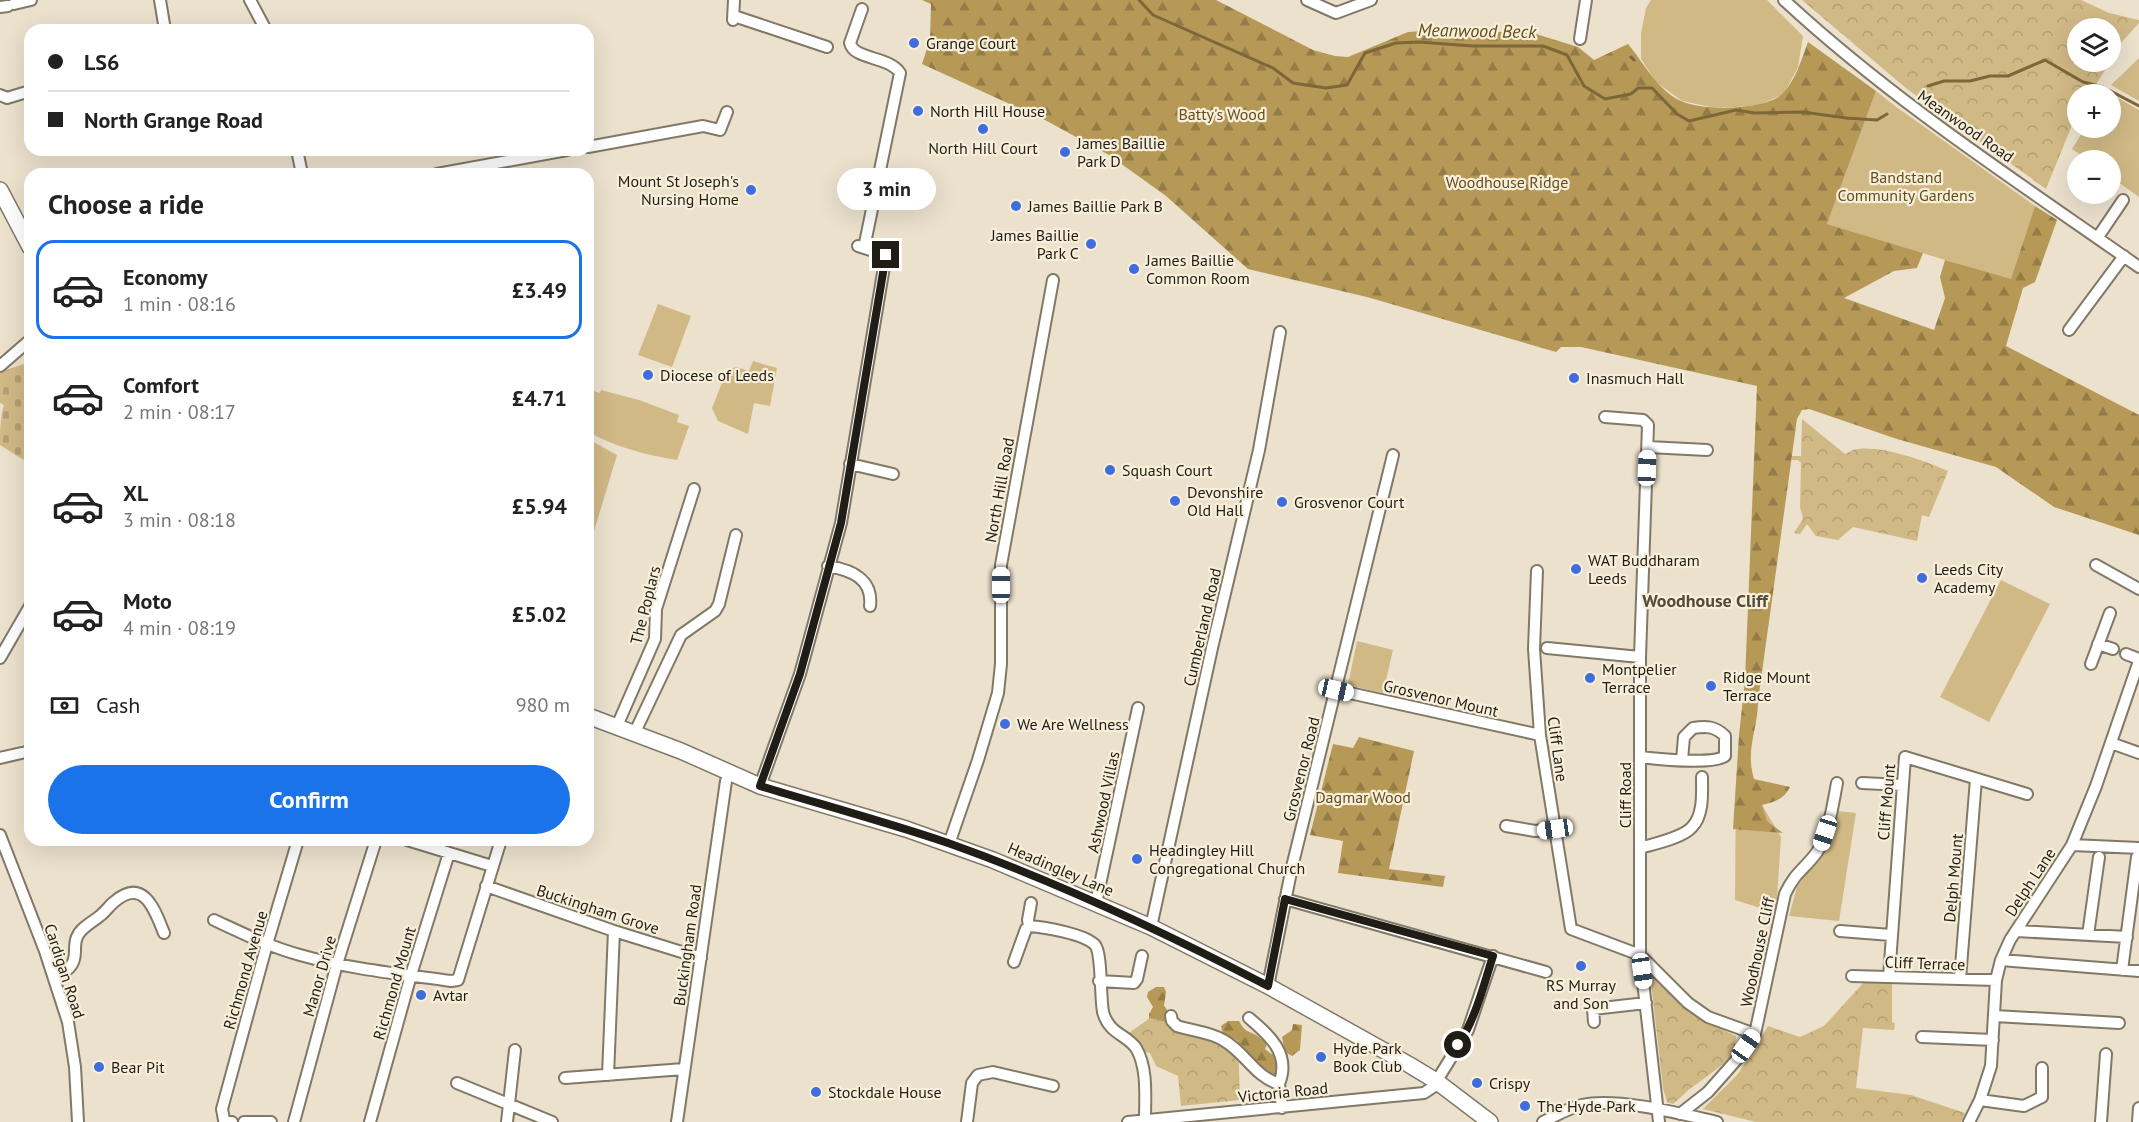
<!DOCTYPE html>
<meta charset="utf-8">
<style>
body{margin:0;font-family:"PT Sans",sans-serif;background:#f6f6f6;color:#222;height:100vh;display:flex;flex-direction:column;font-size:22px;white-space:nowrap}
*{box-sizing:border-box;margin:0}
p{font-size:20px;color:#767676}
.icon{flex:none;width:33px;height:33px;fill:none;stroke:currentColor;stroke-width:2;stroke-linecap:round;stroke-linejoin:round}
.map{position:relative;flex:1;overflow:hidden}
.sheet{position:absolute;left:24px;top:168px;width:570px;height:678px;display:flex;flex-direction:column;background:#fff;border-radius:18px;box-shadow:0 6px 24px #0002}
.sheet>*{flex:none}
.top-card{position:absolute;left:24px;top:24px;width:570px;height:132px;border-radius:18px;box-shadow:0 6px 24px #0002;display:grid;align-content:center;height:132px;padding:0 24px;background:#fff}
.buttons{position:absolute;left:2067px;top:18px;display:grid;gap:12px}
.buttons a{display:grid;place-items:center;width:54px;height:54px;border-radius:50%;background:#fff;box-shadow:0 6px 24px #0002;font-size:30px}
.end{position:absolute;width:27px;height:27px;margin:-14px;border:8px solid #201d16;background:#fff;box-shadow:0 0 0 3px #fff}
.from{border-radius:50%}
.bubble{position:absolute;height:42px;border-radius:21px;background:#fff;box-shadow:0 6px 24px #0002;font-size:20px;font-weight:700;line-height:42px;text-align:center}
.car{position:absolute;width:18px;height:36px;margin:-18px -9px;border-radius:8px;box-shadow:0 0 4px 2px #0007;background:linear-gradient(#fff 24%,#345 0 40%,#fff 0 76%,#345 0 86%,#fff 0)}
.top-card b{display:flex;align-items:center;gap:21px;height:57px;font-size:22px}
.top-card b+b{border-top:2px solid #e0e0e0}
.top-card i{width:15px;height:15px;background:#222}
ul{padding:0;list-style:none}
li{display:flex;align-items:center;gap:18px;height:99px;margin:0 12px 9px;padding:0 12px;border:3px solid transparent;border-radius:18px}
li div{flex:1}
li b{display:block;font-size:22px}
li em{font-style:normal;font-weight:700}
li.selected{border-color:#1a73e8}
li>.icon{width:54px;height:54px;stroke-width:1.5}
h2{padding:0 24px;font-size:27px;line-height:72px}
.pay{display:flex;align-items:center;gap:15px;height:66px;padding:0 24px;font-size:22px}
.pay p{margin-inline-start:auto}
.primary-button{display:flex;gap:12px;margin-top:auto;padding:12px 24px}
.primary-button a{flex:1;height:69px;border-radius:36px;background:#1a73e8;color:#fff;font-size:24px;font-weight:700;line-height:69px;text-align:center}
.map>svg:first-child{display:block}
</style>
<div class="map">
<svg width="2139" height="1122" viewBox="0 0 2139 1122">
<defs>
<pattern id="forest-firs" width="22" height="20" patternUnits="userSpaceOnUse" patternTransform="scale(1.5)"><rect width="22" height="20" fill="#b69957"/><path d="M5 1l3.5 6h-7zM16 11l3.5 6h-7z" fill="#947c47"/></pattern>
<pattern id="cemetery-stones" width="16" height="16" patternUnits="userSpaceOnUse" patternTransform="scale(1.5)"><rect width="16" height="16" fill="#d1b986"/><path d="M2 7V4a2 2 0 0 1 4 0v3zM10 15v-3a2 2 0 0 1 4 0v3z" fill="#b39f73"/></pattern>
<pattern id="park-crowns" width="20" height="18" patternUnits="userSpaceOnUse" patternTransform="scale(1.5)"><rect width="20" height="18" fill="#d1b986"/><path d="M2 6a3 3 0 1 1 6 0M12 15a3 3 0 1 1 6 0" fill="none" stroke="#b39f73"/></pattern>
</defs>
<rect width="100%" height="100%" fill="#ebe1cd"/>
<path fill="#d1b986" d="M1651,0H1767L1803,36L1798,67L1784,94L1759,105L1738,107H1711L1682,101L1656,82L1641,59V33L1646,8Z
M2139,58V101L2111,85Z
M1876,91L1895,106L2035,206L2011,280L1827,224Z
M2109,93L2139,110V197L2111,177L2110,160H2088L2072,149L2085,128H2110Z
M658,304L691,316L672,367L638,355Z
M753,361L777,368L770,406L754,403L748,434L718,421L712,408L727,370L736,367L749,371Z
M591,390L600,393L601,390L639,400L679,415L677,422L689,426L677,460C647,455 615,447 588,432V398Z
M588,439L617,455L588,551Z
M2001,580L2050,604L1989,722L1940,697Z
M1357,641L1393,650L1383,693L1348,685Z
M1736,781L1762,805L1781,837L1776,913L1735,900Z
M1838,811L1856,813L1839,921L1789,916L1797,887L1822,853Z"/>
<path fill="url(#forest-firs)" d="M922,0H1216L1313,50L1335,56L1348,57L1408,32L1450,29L1536,34L1578,47L1594,60L1628,44C1644,63 1657,90 1681,101C1702,111 1769,111 1784,92C1796,79 1802,58 1808,42L1876,91L1827,224L1923,253L1917,268L1894,271L1844,298L1934,330L1945,298L1940,277L1945,260L2011,279L2035,206L2057,220L2035,282L2023,288L2006,346L2139,415V535L2054,507L1996,467L1897,439L1809,409L1802,410L1797,419L1758,701C1758,730 1745,749 1754,779L1790,787C1784,799 1775,802 1762,805L1767,821L1783,833L1733,829L1739,735L1745,680L1757,386L1581,347H1561L1556,352L1367,297L1248,269L1166,196L1109,155L1045,120L922,64L930,39L931,4Z
M1359,737L1414,751L1389,869L1445,876L1443,887L1338,873L1343,841L1310,835L1333,744L1353,748Z
M1156,987H1164L1166,992L1164,1006C1171,1012 1167,1019 1164,1026L1149,1022V1014L1153,1007L1147,997L1148,992Z
M1228,1021H1239C1246,1034 1249,1030 1259,1037C1262,1039 1264,1042 1267,1044L1265,1049L1278,1059V1073L1273,1075C1259,1068 1222,1042 1221,1026Z
M1293,1024L1302,1025L1300,1050L1292,1056L1285,1052L1282,1037L1292,1030Z"/>
<path fill="url(#cemetery-stones)" d="M30,362V464L0,445C0,434 0,415 4,405L0,403V372Z"/>
<path fill="url(#park-crowns)" d="M1802,0H2081L2109,13L2139,20V23L2120,44L2110,61V28H2078V62H2110L2090,94H2078L2077,113L2046,189L1907,89Z
M1802,419L1845,454C1848,453 1850,451 1853,450C1877,443 1926,461 1948,471L1929,517L1922,515L1917,541L1853,527L1838,540L1816,536L1807,524L1800,534L1794,533L1803,519L1800,507L1801,463L1798,460H1792V456H1801Z
M1650,973L1700,1019L1736,1036L1734,1055C1720,1067 1706,1077 1691,1088C1684,1093 1680,1099 1673,1104L1667,1102L1663,1088Z
M1866,980L1892,982V1022L1895,1023L1894,1030L1863,1028L1856,1088L1911,1095L1965,1113L1961,1122H1756L1703,1109L1738,1074L1768,1026L1800,1037L1824,1026Z
M1150,1018L1238,1040L1240,1100L1181,1106L1178,1076L1156,1066L1150,1053L1140,1051L1126,1035Z"/>
<g fill="none" stroke-linecap="round" stroke-linejoin="round">
<path stroke="#7d6738" stroke-width="3" d="M1139,0L1153,15L1273,68L1293,83L1326,88L1347,85L1365,53L1396,43L1419,42L1472,46H1543L1567,55L1584,86L1605,99L1631,94L1638,88H1652L1677,114L1689,121L1736,110L1754,113L1803,112L1846,118L1877,120L1887,114
M1631,57L1634,60
M1928,86L1944,81H1970L1990,76H2008L2045,60L2083,82L2103,87L2139,106"/>
<g stroke="#817967" stroke-width="14">
<path id="minor" d="M160,0L165,30
M250,0L266,30
M1307,0L1336,13L1371,0
M1784,0C1893,101 2018,182 2139,267
M14,4L31,0
M0,7L8,6
M862,9L850,43C854,60 889,56 900,73L864,248
M734,16L827,47
M733,20L734,0
M1580,39L1586,0
M0,95L7,98L30,91
M588,147L703,126L720,130L727,112
M297,150L302,174
M437,174L567,150
M2098,237L2123,200
M2069,330L2124,256
M0,366L30,340
M1605,417L1643,420L1648,425L1640,657V955L1659,1122
M1648,447L1707,450
M850,464L893,474
M2096,565L2139,589
M828,566C852,570 873,579 870,606
M1537,571L1534,649L1540,735L1571,929L1640,955L1688,1003L1708,1017L1755,1034
M2098,644L2113,649
M1547,648L1640,657
M2126,654L2139,659
M0,658L30,606
M2091,664L2110,613
M1336,690L1540,735
M617,726L655,639L656,609L694,489
M635,732L681,635L715,611L719,604L736,535
M2111,743L2139,753
M1640,757C1657,759 1712,765 1725,756V736C1715,726 1706,726 1693,728L1684,737L1682,760
M0,758L26,752L30,749
M1862,783L1902,785
M760,786L800,674L841,523L886,255L858,246
M1506,826L1535,831L1555,829
M0,835L45,951L68,1022L75,1067L78,1122
M407,840L492,866
M949,844L978,760L998,693L1001,664V565L1053,280
M2072,845L2139,848
M1640,848C1653,844 1683,838 1692,827C1704,815 1702,792 1702,777
M486,886L614,931L701,958
M1285,899L1546,972
M1096,903L1138,708
M214,920C242,933 270,947 300,955C349,969 400,974 451,981L458,980L501,840
M1029,926L1028,920L1031,903
M1151,927L1212,648L1259,450L1280,332
M1840,931L1891,935
M2016,931L2127,937
M2088,935L2099,857
M2001,960L2139,971
M1014,962L1026,929L1029,926C1044,927 1085,934 1095,945C1102,953 1100,996 1103,1012C1109,1034 1126,1034 1136,1048C1148,1068 1145,1098 1145,1120
M2122,970L2137,857
M1852,976L1996,980
M54,977C67,971 75,967 75,951C75,946 75,941 77,937C81,927 93,922 101,915C106,911 109,906 114,902C144,876 155,911 164,933
M1889,977L1905,757L2027,794
M1960,979L1976,779
M1099,981L1134,983L1137,979L1142,956
M1268,986L1292,867L1393,455
M1171,1016L1172,1021L1177,1026C1192,1031 1210,1032 1223,1040C1245,1052 1254,1076 1279,1084L1282,1108
M1995,1016L2119,1023
M1249,1018C1270,1036 1291,1054 1279,1084
M1594,1022L1593,1009L1646,1003
M1922,1037L1993,1040
M608,1075L614,931
M565,1078L684,1069
M457,1083L552,1122
M1980,1100L2024,1106L2042,1097V1068
M1680,1114L1708,1092L1738,1058L1755,1034L1785,894C1795,872 1805,869 1817,852C1829,835 1833,803 1837,783
M232,1122L224,1120L222,1109L267,944L298,840
M244,1122H271
M294,1122L337,964L376,840
M370,1122L411,975L449,853
M507,1122L515,1050
M677,1122L726,781L730,772
M967,1122L972,1083L978,1075L993,1072L1053,1086
M1128,1122L1424,1093L1433,1087L1468,1030L1493,956
M1543,1122C1555,1116 1568,1108 1582,1105C1617,1097 1682,1114 1717,1122
M1969,1122L1980,1100L1991,1066L1996,980L2001,960L2010,940L2072,845L2096,786L2139,661
M2101,1122L2106,1054
M2138,1122L2139,1108"/>
</g>
<g stroke="#817967" stroke-width="18">
<path id="highway" d="M0,190L30,247
M588,716L681,751L760,786L906,829L993,860L1151,927L1268,986L1408,1064L1436,1081L1490,1122"/>
</g>
<use href="#minor" stroke="#fff" stroke-width="10"/>
<use href="#highway" stroke="#fff" stroke-width="15"/>
</g>
<g fill="none" stroke-linecap="round" stroke-linejoin="round">
<path stroke="#201d16" stroke-width="8" d="M886,255L841,523L800,674L760,786C823,805 886,822 948,843C1058,882 1164,932 1268,986L1285,899L1493,956C1483,987 1476,1018 1458,1045"/>
</g>
<g fill="#3f6dde" stroke="#f8efda" stroke-width="2">
<circle cx="914" cy="43" r="6"/>
<circle cx="918" cy="111" r="6"/>
<circle cx="983" cy="129" r="6"/>
<circle cx="1065" cy="152" r="6"/>
<circle cx="751" cy="190" r="6"/>
<circle cx="1016" cy="206" r="6"/>
<circle cx="1091" cy="244" r="6"/>
<circle cx="1134" cy="269" r="6"/>
<circle cx="648" cy="375" r="6"/>
<circle cx="1574" cy="378" r="6"/>
<circle cx="1110" cy="470" r="6"/>
<circle cx="1175" cy="501" r="6"/>
<circle cx="1282" cy="502" r="6"/>
<circle cx="1576" cy="569" r="6"/>
<circle cx="1922" cy="578" r="6"/>
<circle cx="1590" cy="678" r="6"/>
<circle cx="1711" cy="686" r="6"/>
<circle cx="1005" cy="724" r="6"/>
<circle cx="1137" cy="859" r="6"/>
<circle cx="1581" cy="966" r="6"/>
<circle cx="421" cy="995" r="6"/>
<circle cx="1321" cy="1057" r="6"/>
<circle cx="99" cy="1067" r="6"/>
<circle cx="1477" cy="1083" r="6"/>
<circle cx="816" cy="1092" r="6"/>
<circle cx="1525" cy="1106" r="6"/>
</g>
<g text-anchor="middle" stroke-width="4.5" stroke-linejoin="round" paint-order="stroke">
<g font-size="16" fill="#201d16" stroke="#f8efda" text-anchor="start">
<text x="926" y="49">Grange Court</text>
<text x="930" y="117">North Hill House</text>
<text x="1077" y="149">James Baillie<tspan x="1077" dy="18">Park D</tspan></text>
<text x="983" y="154" text-anchor="middle">North Hill Court</text>
<text x="739" y="187" text-anchor="end">Mount St Joseph's<tspan x="739" dy="18">Nursing Home</tspan></text>
<text x="1028" y="212">James Baillie Park B</text>
<text x="1079" y="241" text-anchor="end">James Baillie<tspan x="1079" dy="18">Park C</tspan></text>
<text x="1146" y="266">James Baillie<tspan x="1146" dy="18">Common Room</tspan></text>
<text x="660" y="381">Diocese of Leeds</text>
<text x="1586" y="384">Inasmuch Hall</text>
<text x="1122" y="476">Squash Court</text>
<text x="1187" y="498">Devonshire<tspan x="1187" dy="18">Old Hall</tspan></text>
<text x="1294" y="508">Grosvenor Court</text>
<text x="1588" y="566">WAT Buddharam<tspan x="1588" dy="18">Leeds</tspan></text>
<text x="1934" y="575">Leeds City<tspan x="1934" dy="18">Academy</tspan></text>
<text x="1602" y="675">Montpelier<tspan x="1602" dy="18">Terrace</tspan></text>
<text x="1723" y="683">Ridge Mount<tspan x="1723" dy="18">Terrace</tspan></text>
<text x="1017" y="730">We Are Wellness</text>
<text x="1149" y="856">Headingley Hill<tspan x="1149" dy="18">Congregational Church</tspan></text>
<text x="1581" y="991" text-anchor="middle">RS Murray<tspan x="1581" dy="18">and Son</tspan></text>
<text x="433" y="1001">Avtar</text>
<text x="1333" y="1054">Hyde Park<tspan x="1333" dy="18">Book Club</tspan></text>
<text x="111" y="1073">Bear Pit</text>
<text x="1489" y="1089">Crispy</text>
<text x="828" y="1098">Stockdale House</text>
<text x="1537" y="1112">The Hyde Park</text>
</g>
<g font-size="16" fill="#644e1c" stroke="#f8efda">
<text x="1222" y="120">Batty's Wood</text>
<text x="1906" y="183">Bandstand<tspan x="1906" dy="18">Community Gardens</tspan></text>
<text x="1507" y="188">Woodhouse Ridge</text>
<text x="1363" y="803">Dagmar Wood</text>
</g>
<g font-size="16" fill="#201d16" stroke="#f8efda">
<text transform="translate(1966 126) rotate(35)" y="6">Meanwood Road</text>
<text transform="translate(999 490) rotate(-80)" y="6">North Hill Road</text>
<text transform="translate(645 605) rotate(-76)" y="6">The Poplars</text>
<text transform="translate(1202 627) rotate(-77)" y="6">Cumberland Road</text>
<text transform="translate(1441 698) rotate(13)" y="6">Grosvenor Mount</text>
<text transform="translate(1558 749) rotate(82)" y="6">Cliff Lane</text>
<text transform="translate(1301 769) rotate(-76)" y="6">Grosvenor Road</text>
<text transform="translate(1625 795) rotate(-90)" y="6">Cliff Road</text>
<text transform="translate(1103 802) rotate(-78)" y="6">Ashwood Villas</text>
<text transform="translate(1886 802) rotate(-85)" y="6">Cliff Mount</text>
<text transform="translate(1061 869) rotate(23)" y="6">Headingley Lane</text>
<text transform="translate(1953 878) rotate(-85)" y="6">Delph Mount</text>
<text transform="translate(2030 882) rotate(-57)" y="6">Delph Lane</text>
<text transform="translate(598 909) rotate(18)" y="6">Buckingham Grove</text>
<text transform="translate(687 945) rotate(-82)" y="6">Buckingham Road</text>
<text transform="translate(1757 952) rotate(-78)" y="6">Woodhouse Cliff</text>
<text transform="translate(1925 963) rotate(2)" y="6">Cliff Terrace</text>
<text transform="translate(245 970) rotate(-74)" y="6">Richmond Avenue</text>
<text transform="translate(65 971) rotate(72)" y="6">Cardigan Road</text>
<text transform="translate(319 976) rotate(-74)" y="6">Manor Drive</text>
<text transform="translate(394 983) rotate(-74)" y="6">Richmond Mount</text>
<text transform="translate(1283 1092) rotate(-6)" y="6">Victoria Road</text>
</g>
<g font-size="18" font-style="italic" fill="#624d1b" stroke="#f8efda">
<text transform="translate(1477 31) rotate(1)" y="6">Meanwood Beck</text>
</g>
<g font-size="18" font-weight="bold" fill="#534b3a" stroke="#f8efda">
<text x="1705" y="607">Woodhouse Cliff</text>
</g>
</g>
</svg>
<div class="buttons">
<a><svg class="icon" aria-label="layers" viewBox="0 0 24 24"><path d="M12 4l9 5-9 5-9-5zM3 14l9 5 9-5"/></svg></a>
<a>+</a>
<a>−</a>
</div>
<i class="end from" style="left:1458px;top:1045px"></i>
<i class="end" style="left:886px;top:255px"></i>
<div class="bubble" style="left:837px;top:168px;width:99px">3 min</div>
<i class="car" style="left:1647px;top:468px;rotate:2deg"></i>
<i class="car" style="left:1001px;top:585px;rotate:0deg"></i>
<i class="car" style="left:1336px;top:690px;rotate:103deg"></i>
<i class="car" style="left:1555px;top:829px;rotate:262deg"></i>
<i class="car" style="left:1825px;top:833px;rotate:198deg"></i>
<i class="car" style="left:1642px;top:971px;rotate:172deg"></i>
<i class="car" style="left:1746px;top:1046px;rotate:35deg"></i>
<div class="top-card">
<b><i class="from"></i>LS6</b>
<b><i></i>North Grange Road</b>
</div>
<section class="sheet">
<h2>Choose a ride</h2>
<ul>
<li class="selected"><svg class="icon" aria-label="car" viewBox="0 0 24 24"><path d="M5 17H2v-5l4-1 3-4h7l3 4 3 1v5h-3M9 17h6M6 11h13"/><circle cx="7" cy="17" r="2"/><circle cx="17" cy="17" r="2"/></svg><div><b>Economy</b><p>1 min · 08:16</p></div><em>£3.49</em></li>
<li><svg class="icon" aria-label="car" viewBox="0 0 24 24"><path d="M5 17H2v-5l4-1 3-4h7l3 4 3 1v5h-3M9 17h6M6 11h13"/><circle cx="7" cy="17" r="2"/><circle cx="17" cy="17" r="2"/></svg><div><b>Comfort</b><p>2 min · 08:17</p></div><em>£4.71</em></li>
<li><svg class="icon" aria-label="car" viewBox="0 0 24 24"><path d="M5 17H2v-5l4-1 3-4h7l3 4 3 1v5h-3M9 17h6M6 11h13"/><circle cx="7" cy="17" r="2"/><circle cx="17" cy="17" r="2"/></svg><div><b>XL</b><p>3 min · 08:18</p></div><em>£5.94</em></li>
<li><svg class="icon" aria-label="car" viewBox="0 0 24 24"><path d="M5 17H2v-5l4-1 3-4h7l3 4 3 1v5h-3M9 17h6M6 11h13"/><circle cx="7" cy="17" r="2"/><circle cx="17" cy="17" r="2"/></svg><div><b>Moto</b><p>4 min · 08:19</p></div><em>£5.02</em></li>
</ul>
<div class="pay"><svg class="icon" aria-label="cash" viewBox="0 0 24 24"><path d="M3 7h18v10H3z"/><circle cx="12" cy="12" r="2"/></svg>Cash<p>980 m</p></div>
<div class="primary-button"><a>Confirm</a></div>
</section>
</div>
